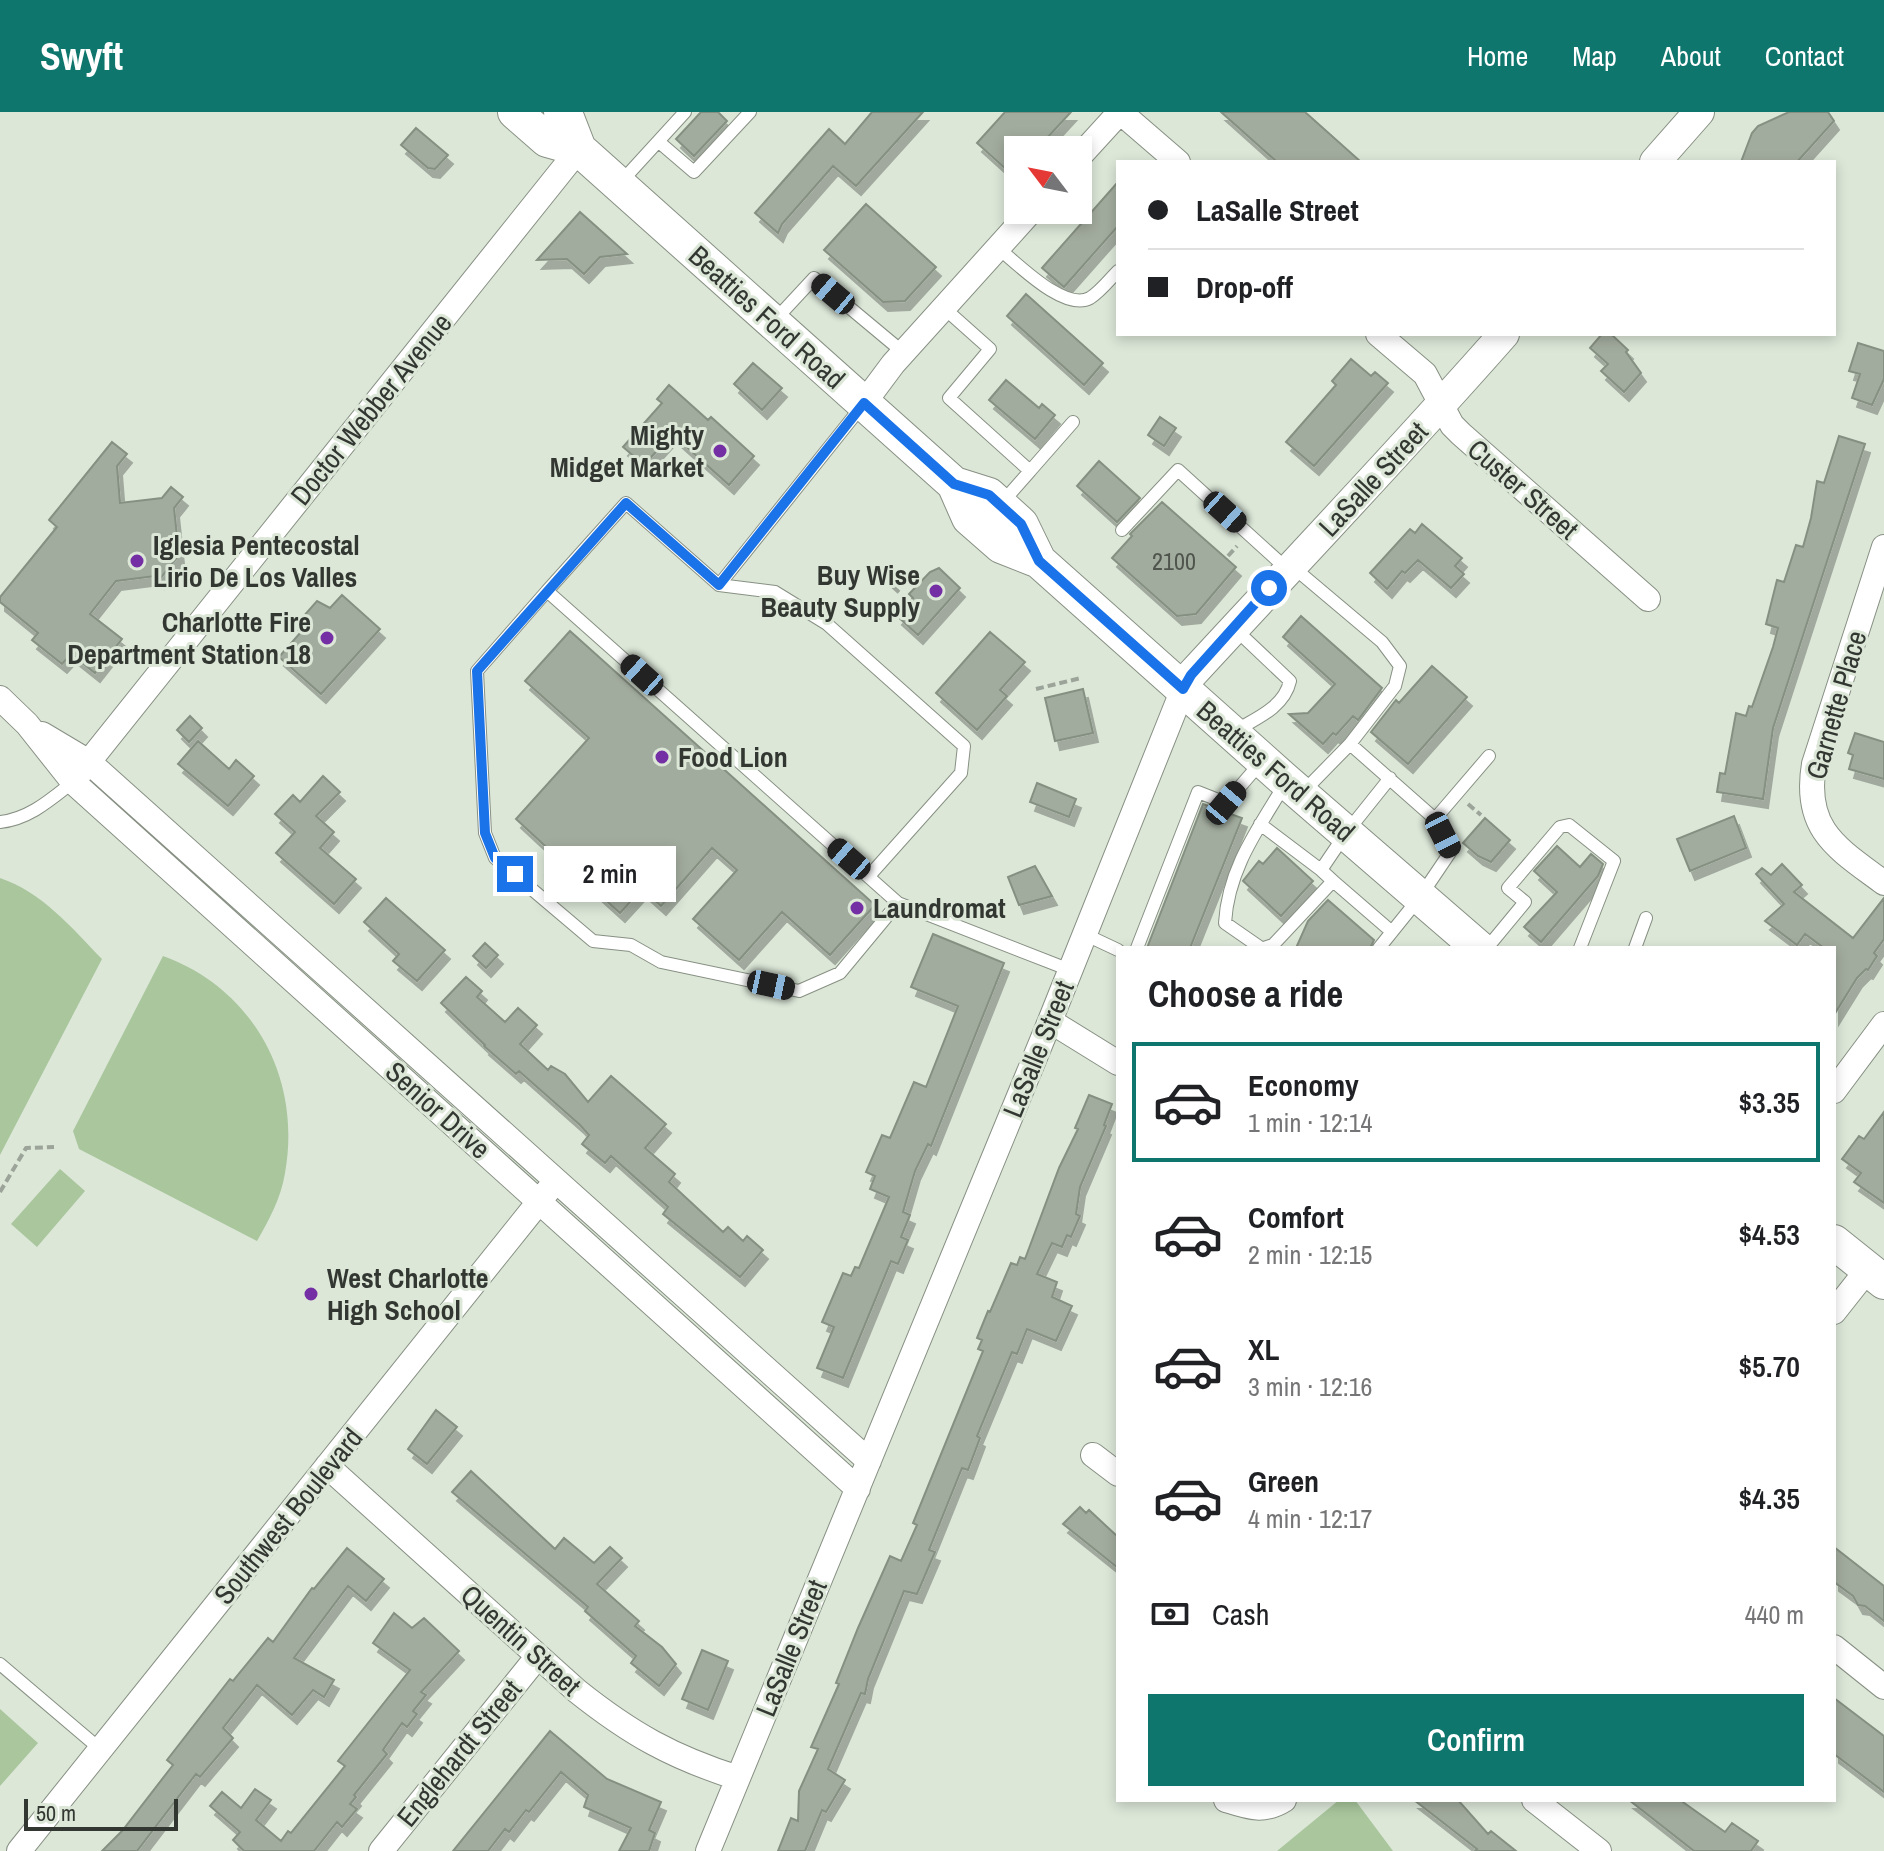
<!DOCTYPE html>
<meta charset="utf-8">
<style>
body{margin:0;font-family:"Archivo Narrow",sans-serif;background:#f6f6f6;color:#202124;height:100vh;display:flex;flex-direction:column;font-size:30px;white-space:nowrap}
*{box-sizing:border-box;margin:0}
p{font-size:26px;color:#757577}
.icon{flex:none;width:44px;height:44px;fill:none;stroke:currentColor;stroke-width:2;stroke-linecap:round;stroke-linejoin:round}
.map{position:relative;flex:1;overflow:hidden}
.details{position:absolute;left:1116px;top:834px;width:720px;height:856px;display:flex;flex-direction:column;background:#fff;border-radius:0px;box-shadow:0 4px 12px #0003}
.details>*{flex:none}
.hud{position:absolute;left:1116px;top:48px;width:720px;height:176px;border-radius:0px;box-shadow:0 4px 12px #0003;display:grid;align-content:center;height:176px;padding:0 32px;background:#fff}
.needle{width:52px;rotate:302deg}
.buttons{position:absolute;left:1004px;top:24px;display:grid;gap:16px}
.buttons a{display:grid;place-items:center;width:88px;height:88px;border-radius:0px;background:#fff;box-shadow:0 4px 12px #0003;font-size:40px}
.scale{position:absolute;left:24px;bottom:20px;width:154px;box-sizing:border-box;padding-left:8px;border:4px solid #333732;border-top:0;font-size:22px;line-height:28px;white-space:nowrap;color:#333732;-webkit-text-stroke:6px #dce7d8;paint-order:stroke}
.end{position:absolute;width:36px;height:36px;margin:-18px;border:10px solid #1a73e8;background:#fff;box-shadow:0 0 0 4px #fff}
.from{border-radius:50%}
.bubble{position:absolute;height:56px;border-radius:0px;background:#fff;box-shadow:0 4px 12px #0003;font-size:26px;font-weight:600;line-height:56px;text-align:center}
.car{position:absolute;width:24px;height:48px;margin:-24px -12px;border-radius:10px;box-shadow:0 0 6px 2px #0007;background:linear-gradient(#222 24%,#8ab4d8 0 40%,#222 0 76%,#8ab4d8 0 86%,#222 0)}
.hud b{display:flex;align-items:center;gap:28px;height:76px;font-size:30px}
.hud b+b{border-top:2px solid #e0e0e0}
.hud i{width:20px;height:20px;background:#202124}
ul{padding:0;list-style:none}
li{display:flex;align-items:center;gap:24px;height:120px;margin:0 16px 12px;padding:0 16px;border:4px solid transparent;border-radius:0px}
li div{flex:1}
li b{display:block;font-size:30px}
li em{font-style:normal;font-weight:600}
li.on{border-color:#0f766e}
li>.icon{width:72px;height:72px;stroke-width:1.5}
h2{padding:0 32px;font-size:36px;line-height:96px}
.pay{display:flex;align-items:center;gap:20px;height:88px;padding:0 32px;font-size:30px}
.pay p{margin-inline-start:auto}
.action{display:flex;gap:16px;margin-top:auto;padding:16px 32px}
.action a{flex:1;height:92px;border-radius:0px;background:#0f766e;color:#fff;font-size:32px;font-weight:600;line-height:92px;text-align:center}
header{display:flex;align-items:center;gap:48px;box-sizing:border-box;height:112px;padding:0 40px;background:#0f766e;color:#fff}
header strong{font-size:38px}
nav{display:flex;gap:44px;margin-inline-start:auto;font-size:28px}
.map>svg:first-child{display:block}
</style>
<header>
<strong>Swyft</strong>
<nav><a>Home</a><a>Map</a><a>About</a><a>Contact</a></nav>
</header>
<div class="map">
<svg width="1884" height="1739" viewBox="0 0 1884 1739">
<defs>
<filter id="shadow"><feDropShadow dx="5" dy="9" stdDeviation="0" flood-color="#0004"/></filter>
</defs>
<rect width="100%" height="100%" fill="#dce7d8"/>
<path fill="#a9c69d" d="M0,766C42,780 72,816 102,847L0,1043Z
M163,844C254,877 302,967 285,1061C281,1086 269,1108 257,1129L79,1037L73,1019Z
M60,1057L85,1079L37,1135L11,1112Z
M0,1597L38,1631L0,1674Z
M1339,1688H1355L1393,1739H1277Z"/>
<path fill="#a2ac9e" stroke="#869082" stroke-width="2" filter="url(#shadow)" d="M701,0H718L727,9L694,44L676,27Z
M872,0H923L856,74L833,54L782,112L778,121L755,101L829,17L845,32Z
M1005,0H1071L1036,38H1018V68L977,31Z
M1221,0H1305L1361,50H1277Z
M1789,0H1828L1834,9L1797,50H1741L1752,21L1758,14Z
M416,16L448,43L435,57L428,56L401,33Z
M1118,70V114L1064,175L1042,156Z
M866,92L936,155L905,189L883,190L824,138Z
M580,100L627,142L600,145L584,162L567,147L537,148Z
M1026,182L1103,251L1084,273L1007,204Z
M1602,222H1611L1628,238L1626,240L1641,261L1624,280L1601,259L1608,252L1590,236Z
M1858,231L1884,239V267L1872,293L1852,286L1860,262L1849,259Z
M1351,247L1371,264L1375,260L1388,271L1314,354L1286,330L1336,273L1332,269Z
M753,251L782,276L762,298L734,272Z
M1006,268L1039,296L1042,292L1055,303L1035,327L989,288Z
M669,273L708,308L711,305L754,344L729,373L672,322L644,353L623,335L662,291L657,287Z
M1160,305L1176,316L1164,334L1148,323Z
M1839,324L1865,332L1773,616L1763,687L1717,680L1720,661L1725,662L1736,601L1746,604L1749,594L1752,595L1773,535L1778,516L1766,512L1777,468L1784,470L1796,433L1803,435L1811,406L1817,369L1824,371Z
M112,330L127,342L117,354L120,391L162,386L171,375L183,385L174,396L179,443L159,468L155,464L116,469L90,502L122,527L95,561L71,542L62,552L32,528L38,521L0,490V485L57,415L49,408Z
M1099,349L1140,386L1117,410L1077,374Z
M1162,390L1236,455L1196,502L1177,504L1112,446L1132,424L1130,422Z
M1422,412L1462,446L1455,454L1464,462L1451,476L1418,448L1405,461L1402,459L1387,477L1370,461L1410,417L1415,421Z
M939,456L960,476L918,523L897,504L913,486L909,482L930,460Z
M342,483L380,517L321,582L279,545L301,520L294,515L317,489L330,496Z
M1301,504L1382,576L1358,608L1353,604L1336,623L1333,621L1323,632L1289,602L1308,601L1335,572L1283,525Z
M570,519L875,793L830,843L782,800L739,848L693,807L737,758L712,736L661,794L642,777L620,801L579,764L562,779L545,763L557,745L516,707L589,626L525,569Z
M990,520L1025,550L1000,578L1007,584L977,618L936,581Z
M1432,554L1467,585L1408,652L1371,620L1396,588L1399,591Z
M1083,577L1093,621L1055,629L1045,586Z
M190,604L202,616L189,630L177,618Z
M1855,621L1884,630V667L1849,657L1853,643L1848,641Z
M198,629L229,657L236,648L254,664L228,694L178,652Z
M323,664L340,680L316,704L334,720L320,736L356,767L334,792L276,741L295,720L275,702L293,683L300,690Z
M1037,671L1076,687L1069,705L1030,690Z
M1203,692L1242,706L1190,836H1147Z
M1734,704L1746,736L1690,759L1677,727Z
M1485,706L1510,728L1491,750L1478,744L1463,731Z
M1557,734L1580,755L1591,742L1603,752L1598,764L1541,830L1524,815L1557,780L1534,759Z
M1277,736L1313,769L1281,804L1243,769L1259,749L1263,752Z
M1782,752L1802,773L1794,780L1853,826L1884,786V827L1874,841L1877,844L1868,858L1866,857L1857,866L1834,903V836H1824L1805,822L1797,833L1765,809L1784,792L1756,762L1762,756L1771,763Z
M1035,754L1052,784L1019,793L1008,765Z
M386,786L445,838L417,869L393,849L399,842L364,810Z
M1328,788L1374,828L1370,836H1296L1308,809Z
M933,822L1004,851L931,1034L928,1032L915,1059L903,1100L910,1103L901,1125L908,1128L898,1152L891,1149L843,1266L817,1256L834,1215L822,1210L843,1161L851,1164L855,1155L859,1156L889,1085L870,1077L875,1064L866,1060L882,1023L890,1026L914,970L926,975L958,894L911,875Z
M485,831L498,843L486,856L473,844Z
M466,865L482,879L477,885L505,910L518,896L537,913L520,932L548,958L551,954L565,962L588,990L611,964L666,1012L645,1036L675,1062L669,1070L723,1120L728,1115L743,1129L747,1124L763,1138L740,1165L663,1102L668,1095L611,1044L605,1051L582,1032L589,1023L580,1013L519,959L516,962L484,934L485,933L441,891Z
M1089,983L1112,992L1104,1013L1106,1014L1080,1075L1076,1102L1080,1104L1071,1125L1067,1123L1062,1135L1052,1131L1037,1162L1057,1170L1052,1185L1072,1194L1056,1229L1027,1217L1017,1242L1012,1240L977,1324L980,1326L968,1358L962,1356L929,1438L935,1440L917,1482L904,1479L868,1567L865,1582L861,1581L828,1657L845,1668L826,1700L822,1698L805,1739H778L791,1706L798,1709L799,1679L818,1637L811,1635L839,1572L836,1571L858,1516L890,1444L901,1449L917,1413L913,1411L983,1239L978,1237L982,1228L977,1226L988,1199L990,1200L1011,1151L1017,1153L1020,1145L1025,1147L1059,1056L1078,1017L1075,1016Z
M1884,1000V1091L1854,1070L1861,1061L1842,1047L1859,1024L1864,1027Z
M436,1298L457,1315L427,1352L408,1337Z
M471,1359L555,1437L564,1426L594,1451L610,1435L622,1446L597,1472L639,1509L635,1514L662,1535L676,1552L659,1574L631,1551L636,1544L585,1499L588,1495L452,1380Z
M1080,1395L1086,1401L1089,1398L1118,1425V1456L1063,1412Z
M1834,1435L1884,1474V1509L1865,1494L1858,1493L1853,1484L1834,1470Z
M347,1436L384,1467L366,1489L348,1474L294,1546L334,1568L324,1585L313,1578L292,1603L257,1573L223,1616L233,1626L200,1665L196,1662L137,1739H102L122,1719L173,1653L167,1648L230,1567L233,1569L268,1526L273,1530L312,1476L314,1477Z
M394,1501L412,1516L424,1506L459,1539L421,1580L426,1583L413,1599L417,1602L407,1615L402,1611L383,1638L387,1642L354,1683L356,1685L350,1692L357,1697L342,1715L337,1710L314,1739H244L233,1728L240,1720L210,1694L222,1680L241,1696L255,1677L271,1688L256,1708L281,1729L288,1719L291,1721L345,1654L338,1649L410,1558L373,1531Z
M702,1538L728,1549L708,1598L682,1587Z
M1834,1586L1884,1624V1680L1834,1642Z
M550,1619L607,1667L661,1690L649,1718L655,1721L649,1739H619L631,1716L584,1695L588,1683L561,1660L529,1700L526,1698L509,1720L505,1717L488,1739H453Z
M1414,1688H1458L1488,1722L1491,1719L1516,1739H1475L1477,1737Z
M1629,1688H1680L1725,1720L1732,1711L1758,1729L1751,1739H1694Z"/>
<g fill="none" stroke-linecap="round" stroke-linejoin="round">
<g stroke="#879083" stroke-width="14">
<path id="service" d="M659,30L694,60L750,0
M621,70L685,0
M998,136C1017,151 1064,200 1090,186C1100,180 1110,167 1118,159
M944,196L990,237L949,286L1030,359L1073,310
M775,208L814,166L904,241
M1000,393L1030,359
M1122,418L1178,358L1287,457
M1293,455L1382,530L1400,554L1395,574L1350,632
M719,473L862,294
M547,479L626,391L719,473L775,480L827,512L964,634L961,661L869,764
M1233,620C1255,607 1284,596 1290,569L1234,516
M1303,680L1350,632L1435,707
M0,710C29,707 50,688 73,670
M1260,712L1321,758
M1333,769L1392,820
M898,791L840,861L799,879L661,850L631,833L593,829L495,746L485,721L477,559L547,479L898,791L1070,858
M1084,822L1118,838
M1137,836L1198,680L1226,691L1262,649
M1261,836L1225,811C1228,757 1258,717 1285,672
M1264,836L1273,833L1333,769L1321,758L1346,721L1390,666
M1379,836L1420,785L1451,739L1435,707L1489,644
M1487,836L1525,790L1508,776L1560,715L1569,713L1614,749L1580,836
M1635,836L1646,806
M0,1552L100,1637"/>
</g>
<g stroke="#879083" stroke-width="26">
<path id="minor" d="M1120,0L1178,50
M1078,46L1120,0
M1378,222L1425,262L1452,313L1461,322L1648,487
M864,291L893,252L1032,98
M1884,435L1814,652C1803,718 1837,736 1884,771
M0,586L27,612L73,670L858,1377
M42,622L89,650L869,1349
M79,662L579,37
M1050,909L1118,951
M1834,979L1884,912
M1834,1200L1868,1157
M1093,1343L1118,1362
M327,1354L577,1579C631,1622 672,1645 738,1666
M1834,1535L1884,1575
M1226,1688C1248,1695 1263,1701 1284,1688
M1534,1688L1599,1739
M19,1739L550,1076
M381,1739L538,1544
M708,1739L1050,909L1183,577"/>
</g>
<g stroke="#879083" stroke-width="32">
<path id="tertiary" d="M1655,50L1699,0
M1183,577L1191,563C1296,449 1402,338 1504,222"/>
</g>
<g stroke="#879083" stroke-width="36">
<path id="secondary" d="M515,0L547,28L579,37
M561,0L567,6L579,37L954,372L969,406L1001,434L1039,449L1287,670L1479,836
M954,372L989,383L1021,412L1039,449
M1834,1130L1884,1170"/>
</g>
<path stroke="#9ca499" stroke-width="4" stroke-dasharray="8 4" stroke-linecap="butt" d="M1228,444L1237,434
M875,459L900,481
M1036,577L1081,566
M1468,692L1481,703
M0,1080L26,1036L54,1035"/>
<use href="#service" stroke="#fff" stroke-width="12"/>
<use href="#minor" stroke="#fff" stroke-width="24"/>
<use href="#tertiary" stroke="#fff" stroke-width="30"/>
<use href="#secondary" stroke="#fff" stroke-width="34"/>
</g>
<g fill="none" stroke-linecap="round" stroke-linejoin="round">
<path stroke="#1a73e8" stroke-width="10" d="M515,762L495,746L485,721L477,559L626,391L719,473L864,291L954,372L989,383L1021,412L1039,449L1183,577L1191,563L1269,476"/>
</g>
<g fill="#732fa3" stroke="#dce7d8" stroke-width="3">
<circle cx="720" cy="339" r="8"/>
<circle cx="137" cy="449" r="8"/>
<circle cx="936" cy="479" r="8"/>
<circle cx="327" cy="526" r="8"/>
<circle cx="662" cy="645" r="8"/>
<circle cx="857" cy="796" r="8"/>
<circle cx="311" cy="1182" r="8"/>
</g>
<g text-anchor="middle" stroke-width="6" stroke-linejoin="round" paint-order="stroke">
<g font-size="24" fill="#4f544d">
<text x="1174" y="458">2100</text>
</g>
<g font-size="28" fill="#333732" stroke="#dce7d8">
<text transform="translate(767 205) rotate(42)" y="10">Beatties Ford Road</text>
<text transform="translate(371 297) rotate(-51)" y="10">Doctor Webber Avenue</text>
<text transform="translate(1373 367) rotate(-47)" y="10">LaSalle Street</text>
<text transform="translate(1523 377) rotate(41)" y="10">Custer Street</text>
<text transform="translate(1836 593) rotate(-74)" y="10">Garnette Place</text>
<text transform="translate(1276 659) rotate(41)" y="10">Beatties Ford Road</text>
<text transform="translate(1038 937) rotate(-68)" y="10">LaSalle Street</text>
<text transform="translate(438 998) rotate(42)" y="10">Senior Drive</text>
<text transform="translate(288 1404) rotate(-51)" y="10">Southwest Boulevard</text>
<text transform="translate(521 1528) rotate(42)" y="10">Quentin Street</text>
<text transform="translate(791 1536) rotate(-68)" y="10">LaSalle Street</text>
<text transform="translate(459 1641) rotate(-51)" y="10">Englehardt Street</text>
</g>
<g font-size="28" font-weight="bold" fill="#333732" stroke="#dce7d8" text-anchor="start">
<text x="704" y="333" text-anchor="end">Mighty<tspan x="704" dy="32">Midget Market</tspan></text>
<text x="153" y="443">Iglesia Pentecostal<tspan x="153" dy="32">Lirio De Los Valles</tspan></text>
<text x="920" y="473" text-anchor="end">Buy Wise<tspan x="920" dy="32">Beauty Supply</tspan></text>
<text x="311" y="520" text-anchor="end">Charlotte Fire<tspan x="311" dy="32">Department Station 18</tspan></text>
<text x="678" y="655">Food Lion</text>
<text x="873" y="806">Laundromat</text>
<text x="327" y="1176">West Charlotte<tspan x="327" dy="32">High School</tspan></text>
</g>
</g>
</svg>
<div class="buttons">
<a><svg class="needle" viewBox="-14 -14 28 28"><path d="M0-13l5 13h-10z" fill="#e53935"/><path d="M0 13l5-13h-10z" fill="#757577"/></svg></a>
</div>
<div class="scale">50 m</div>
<i class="end from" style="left:1269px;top:476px"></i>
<i class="end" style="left:515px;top:762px"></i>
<div class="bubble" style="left:544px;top:734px;width:132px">2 min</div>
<i class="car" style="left:833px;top:182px;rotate:310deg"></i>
<i class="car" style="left:1225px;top:400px;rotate:132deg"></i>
<i class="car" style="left:642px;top:563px;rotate:312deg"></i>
<i class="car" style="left:1226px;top:691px;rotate:40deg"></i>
<i class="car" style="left:1443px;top:723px;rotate:153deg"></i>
<i class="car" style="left:849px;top:747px;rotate:311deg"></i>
<i class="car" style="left:771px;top:873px;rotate:102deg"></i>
<div class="hud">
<b><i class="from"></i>LaSalle Street</b>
<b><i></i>Drop-off</b>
</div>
<section class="details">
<h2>Choose a ride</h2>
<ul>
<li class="on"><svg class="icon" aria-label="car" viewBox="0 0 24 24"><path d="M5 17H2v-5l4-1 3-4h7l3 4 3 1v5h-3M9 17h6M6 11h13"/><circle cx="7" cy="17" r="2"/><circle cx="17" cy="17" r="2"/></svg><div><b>Economy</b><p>1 min · 12:14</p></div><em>$3.35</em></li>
<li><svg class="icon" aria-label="car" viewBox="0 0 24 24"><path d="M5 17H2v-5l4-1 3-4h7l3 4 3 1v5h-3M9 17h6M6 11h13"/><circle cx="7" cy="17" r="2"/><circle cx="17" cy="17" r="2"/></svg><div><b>Comfort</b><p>2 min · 12:15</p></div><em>$4.53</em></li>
<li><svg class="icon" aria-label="car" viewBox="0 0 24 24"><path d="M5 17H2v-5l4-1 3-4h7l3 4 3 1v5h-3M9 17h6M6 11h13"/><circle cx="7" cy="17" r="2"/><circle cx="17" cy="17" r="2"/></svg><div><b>XL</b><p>3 min · 12:16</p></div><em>$5.70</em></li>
<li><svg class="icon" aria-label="car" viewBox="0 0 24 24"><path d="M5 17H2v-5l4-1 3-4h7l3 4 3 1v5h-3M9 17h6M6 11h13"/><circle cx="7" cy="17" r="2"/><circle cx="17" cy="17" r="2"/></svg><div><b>Green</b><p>4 min · 12:17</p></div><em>$4.35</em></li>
</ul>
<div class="pay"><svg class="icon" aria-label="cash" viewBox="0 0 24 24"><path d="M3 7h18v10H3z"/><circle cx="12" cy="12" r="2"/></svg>Cash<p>440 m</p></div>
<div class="action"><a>Confirm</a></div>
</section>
</div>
